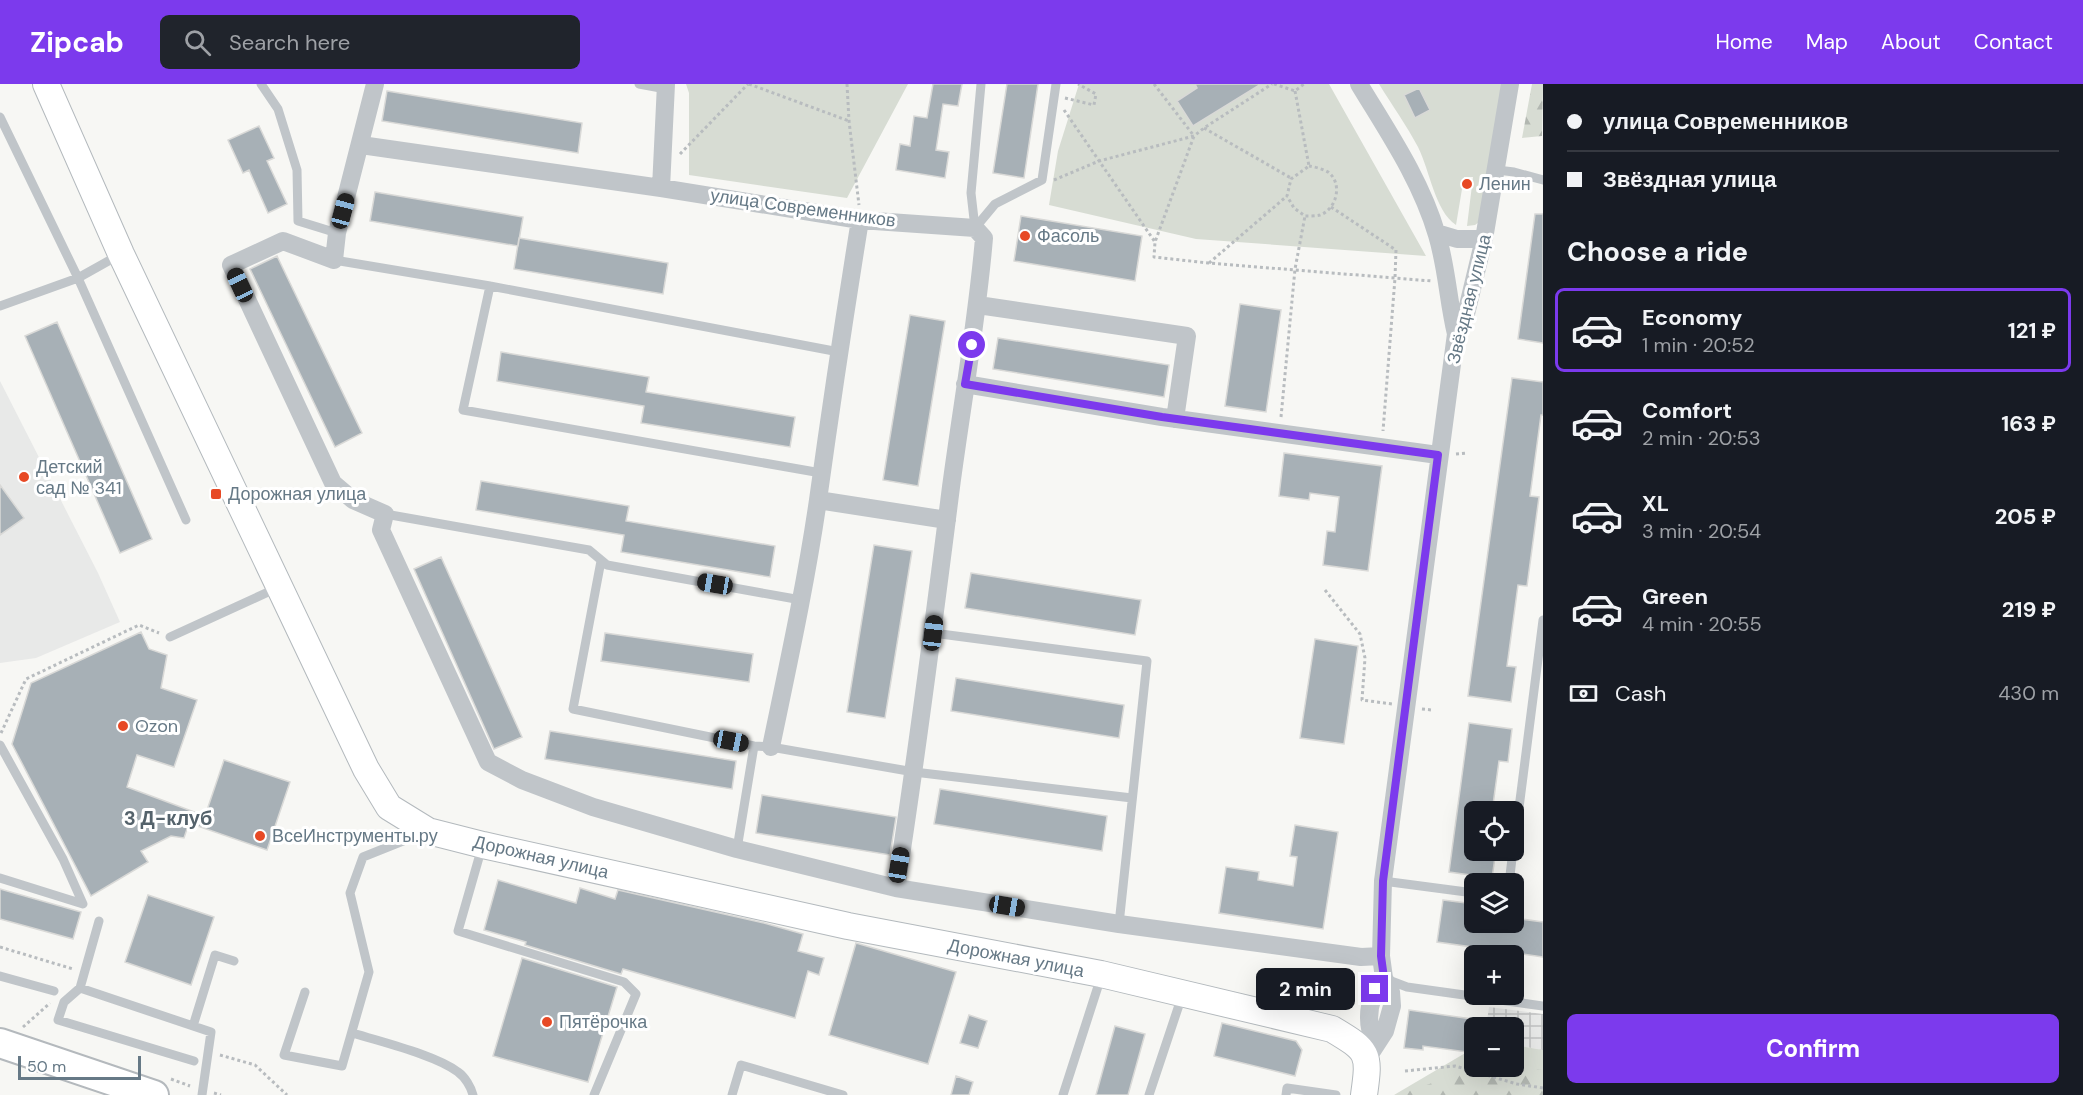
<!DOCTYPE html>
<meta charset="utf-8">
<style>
body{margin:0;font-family:"DM Sans",sans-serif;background:#20242c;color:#f1f3f6;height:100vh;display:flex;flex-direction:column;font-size:22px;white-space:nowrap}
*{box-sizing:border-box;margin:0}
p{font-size:20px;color:#9ea1a6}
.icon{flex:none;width:33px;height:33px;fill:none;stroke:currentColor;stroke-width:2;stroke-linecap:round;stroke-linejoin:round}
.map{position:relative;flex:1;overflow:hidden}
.drawer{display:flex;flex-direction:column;background:#171b24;width:540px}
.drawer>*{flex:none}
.top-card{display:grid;align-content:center;height:132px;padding:0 24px;background:#171b24}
.fabs{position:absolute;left:1464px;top:717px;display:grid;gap:12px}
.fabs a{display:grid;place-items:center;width:60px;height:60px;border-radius:9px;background:#171b24;box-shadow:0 6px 24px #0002;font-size:30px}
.scale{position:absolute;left:18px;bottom:15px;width:123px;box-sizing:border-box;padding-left:6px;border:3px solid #667986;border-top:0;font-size:16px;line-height:21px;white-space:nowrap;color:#667986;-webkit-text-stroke:4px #fff;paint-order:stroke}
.end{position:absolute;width:27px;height:27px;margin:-14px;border:8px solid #7c3aed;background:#fff;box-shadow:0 0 0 3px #fff}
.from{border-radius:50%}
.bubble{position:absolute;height:42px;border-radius:9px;background:#171b24;box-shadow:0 6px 24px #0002;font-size:20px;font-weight:700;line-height:42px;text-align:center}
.car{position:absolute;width:18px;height:36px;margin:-18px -9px;border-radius:8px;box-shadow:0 0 4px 2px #0007;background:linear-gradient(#222 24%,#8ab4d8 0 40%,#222 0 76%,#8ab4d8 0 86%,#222 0)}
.top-card b{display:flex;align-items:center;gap:21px;height:57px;font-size:22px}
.top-card b+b{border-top:2px solid #363941}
.top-card i{width:15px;height:15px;background:#f1f3f6}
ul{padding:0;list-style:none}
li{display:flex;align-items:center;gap:18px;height:84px;margin:0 12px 9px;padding:0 12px;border:3px solid transparent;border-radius:9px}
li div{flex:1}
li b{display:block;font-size:22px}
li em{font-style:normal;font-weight:700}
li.on{border-color:#7c3aed}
li>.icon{width:54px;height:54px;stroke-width:1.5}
h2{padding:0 24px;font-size:27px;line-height:72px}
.pay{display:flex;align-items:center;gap:15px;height:66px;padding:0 24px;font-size:22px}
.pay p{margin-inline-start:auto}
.cta{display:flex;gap:12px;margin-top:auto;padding:12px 24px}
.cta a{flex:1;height:69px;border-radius:9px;background:#7c3aed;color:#fff;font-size:24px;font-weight:700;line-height:69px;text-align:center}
header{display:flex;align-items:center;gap:36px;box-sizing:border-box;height:84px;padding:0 30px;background:#7c3aed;color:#fff}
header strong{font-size:28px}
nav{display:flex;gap:33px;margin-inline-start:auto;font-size:21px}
.search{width:420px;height:54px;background:#20242c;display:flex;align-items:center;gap:15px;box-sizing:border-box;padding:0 21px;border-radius:9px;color:#9ea1a6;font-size:22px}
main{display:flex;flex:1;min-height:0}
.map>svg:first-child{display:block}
</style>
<header>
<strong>Zipcab</strong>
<div class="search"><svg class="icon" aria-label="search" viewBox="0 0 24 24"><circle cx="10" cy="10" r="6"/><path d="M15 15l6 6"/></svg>Search here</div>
<nav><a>Home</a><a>Map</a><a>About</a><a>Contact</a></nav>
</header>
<main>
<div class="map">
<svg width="1543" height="1011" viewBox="0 0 1543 1011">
<defs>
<pattern id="industrial-grid" width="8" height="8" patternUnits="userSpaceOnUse" patternTransform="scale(1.5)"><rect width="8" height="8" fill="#e8e9e8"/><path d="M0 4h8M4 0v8" fill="none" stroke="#c0c2c2"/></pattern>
<pattern id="forest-firs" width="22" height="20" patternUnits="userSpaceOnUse" patternTransform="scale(1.5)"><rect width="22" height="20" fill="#d7dcd3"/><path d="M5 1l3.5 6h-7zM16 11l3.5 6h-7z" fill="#b2b7b1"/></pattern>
</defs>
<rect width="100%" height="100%" fill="#f7f7f4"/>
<path fill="#e8e9e8" d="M0,297L98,489L120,538L36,574L0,579Z"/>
<path fill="url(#industrial-grid)" d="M1489,923L1543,930V966L1514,961V944H1486Z"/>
<path fill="#d7dcd3" d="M686,0H908L847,114L689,91V9Z
M1079,0H1329L1426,172L1196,155L1049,121L1058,67Z
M1379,0H1504L1483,135L1475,141L1467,142L1473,93H1464L1456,141C1435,127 1430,87 1418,63C1407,42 1392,21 1379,0Z
M1514,961L1543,966V1011H1394L1467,968H1474V982H1514Z"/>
<path fill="url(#forest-firs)" d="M1532,0H1543L1542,52L1522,54Z
M1482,982L1543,986V1011H1397Z"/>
<path fill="#a7b0b6" stroke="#d9d9d7" stroke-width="1.5" d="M933,0H962L958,22L943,20L936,66L949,68L945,94L896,86L900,60L910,62L914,32L927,34Z
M1007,0H1038L1024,94L993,89Z
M1195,0H1261L1193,42L1177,17L1197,4Z
M1419,4L1430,26L1415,34L1404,11Z
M387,7L582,39L578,69L382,37Z
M259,42L274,74L267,77L287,120L268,129L249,86L243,89L228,56Z
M375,108L523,133L518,162L370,137Z
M1535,130H1543V259L1518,255Z
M1021,132L1142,152L1135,197L1014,177Z
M519,154L668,179L663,210L514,185Z
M277,172L362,349L335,363L250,185Z
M1240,220L1281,226L1266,328L1225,322Z
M910,231L945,237L918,402L883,396Z
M57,238L152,455L120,469L25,252Z
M998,254L1169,281L1164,313L993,285Z
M501,268L649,293L646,308L795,333L790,363L641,339L644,322L497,297Z
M1512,294L1543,298V331H1541L1530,412L1539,413L1527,502L1518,501L1507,582L1516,583L1511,618L1468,612Z
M1284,369L1382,382L1368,487L1323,481L1327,447L1335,448L1339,413L1310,409L1309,416L1279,412Z
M481,397L629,422L626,437L775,462L770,493L621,468L624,451L476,426Z
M0,401L24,434L0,451Z
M874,461L912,467L885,634L847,628Z
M441,473L522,653L494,665L414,485Z
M971,489L1141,516L1135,551L965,524Z
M141,548L149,565L167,571L161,604L197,616L174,683L137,671L127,703L205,732L224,676L290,698L267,766L189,739L184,754L171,752L141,767L148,778L91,812L12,660L31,599Z
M605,549L753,570L749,598L601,577Z
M1315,555L1358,562L1344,660L1300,654Z
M956,594L1124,621L1119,654L951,627Z
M1469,639L1512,645L1508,678L1499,677L1492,728H1474V766H1496L1492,794L1449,788Z
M550,647L736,677L732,705L545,675Z
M940,705L1107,732L1102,767L934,740Z
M762,711L896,733L890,771L756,749Z
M1295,741L1338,748L1323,845L1219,829L1226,783L1259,788L1258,796L1293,802L1297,773L1290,772Z
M498,796L576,819L580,804L615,815L618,806L764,839L803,850L798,867L824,874L819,891L808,887L795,934L623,885L621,890L525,861L526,858L484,846Z
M0,805L81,828L73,855L0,835Z
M148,811L214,833L191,901L125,878Z
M1443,816L1474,820V838H1514V834L1543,838V873L1437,858Z
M856,859L956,888L928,980L829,951Z
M522,874L617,903L588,998L493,972Z
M1409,926L1472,935L1467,968L1423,962V966L1404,964Z
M969,931L987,937L978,964L960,959Z
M1222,939L1296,957L1302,966L1295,992L1214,972Z
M1115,942L1145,950L1128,1011H1096Z
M956,992L973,998L969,1011H951Z"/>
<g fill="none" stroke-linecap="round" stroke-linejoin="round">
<g stroke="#b3b9bd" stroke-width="28">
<path id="secondary" d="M46,0L121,170L366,685L389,723L428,747L483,761L848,842L1101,890L1332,945C1369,967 1370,969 1364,1011"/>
</g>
<g stroke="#b4b9bd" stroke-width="32">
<path id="primary" d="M0,959L154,1011"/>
</g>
<path stroke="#b8bcbf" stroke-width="3" stroke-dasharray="3 3" stroke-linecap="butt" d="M749,0L849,37
M847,0L849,37L859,121
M1154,0L1194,52L1155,158L1154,173L1208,179L1432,197
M1274,0L1295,7L1304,0
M1295,7L1309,82
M1065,14L1094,21L1096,10L1078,0
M1064,26L1155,158
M1204,44L1291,94
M680,70L748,0
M1309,82C1315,83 1323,85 1328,88C1343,99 1337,125 1320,131C1316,132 1310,132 1305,132L1294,124L1287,112L1291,95Z
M1054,96L1099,77L1194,52L1204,44L1272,0
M1331,123L1396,166L1395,194L1383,347
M1209,179L1287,112
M1281,333L1295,185L1305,132
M1456,370L1467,369
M1325,506L1360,550L1365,574L1362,616L1392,620
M1422,625L1432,626
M1,649L26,595L139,541L159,549
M0,863L73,885
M23,943L50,919
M220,971L255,981L287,1011
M1405,987L1455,982L1517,1000L1543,1004
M171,995L190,1002
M214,1009L221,1011"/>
<path stroke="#c0c5c9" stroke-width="9" d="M261,0L278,25L297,86L298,137L337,149
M639,0L666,5
M0,33L78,194L186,436
M1497,86L1514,88L1543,96
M975,144L995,120L1042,96L1056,0
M975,144L971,109L981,0
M334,176L490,202L839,268
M490,202L463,326L821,389
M0,222L78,194L119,171
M385,430L589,466L607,481L801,516
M601,477L573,625L754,662L771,663L914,688L1132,714
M933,549L1147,577L1119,840
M170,553L277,504
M0,661L63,775L83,820L0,794
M482,763L458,847L624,898L636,910L594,1011
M1514,763L1543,536
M737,765L754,662
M1383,797L1474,809
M1509,800L1513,766
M99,837L80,904L64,918L58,936L194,977
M0,892L54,907
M1386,895L1407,903L1543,922
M80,904L211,948L202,1011
M305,908L284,971L342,982L369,888L350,809L363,773L423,749
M193,942L215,871L234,877
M353,949C381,958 436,971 458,988C465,993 471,1003 473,1011
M732,1011L741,981L843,1011
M1063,1011L1101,893
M1149,1011L1182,912
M1286,1011L1287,1004L1336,1011"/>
<path stroke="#c0c5c9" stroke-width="18" d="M375,0L337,149L334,176L283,157L231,181L333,399L353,416L385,430L381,446L488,678L522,696L593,723L737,765L896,804L1119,840L1361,873L1381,872
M1359,0C1388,48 1421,96 1437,151C1447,184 1448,217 1456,250
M361,61L661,104L860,136L975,144L984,154C977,238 962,320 951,403C934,537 917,671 896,804
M661,104L666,0
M1437,149L1457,155H1484
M978,221L1187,252L1175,335
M965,300L1162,333L1438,371
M818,416L947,436
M771,663C788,581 806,499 818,416C831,322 845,229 860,136
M1375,961C1365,937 1367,915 1384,894
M1366,972L1372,967L1385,947L1392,922L1391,908L1384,894L1381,872L1383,797L1456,250L1466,230L1484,155L1510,0"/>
<use href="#secondary" stroke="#fff" stroke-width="26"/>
<use href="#primary" stroke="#fff" stroke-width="28"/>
</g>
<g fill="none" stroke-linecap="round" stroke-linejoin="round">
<path stroke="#7c3aed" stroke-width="8" d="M972,261L965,300L1162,333L1438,371L1383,797L1381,872L1384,894L1375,905"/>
</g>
<g fill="#e74925" stroke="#fff" stroke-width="2">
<circle cx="1467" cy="100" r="6"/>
<circle cx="1025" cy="152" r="6"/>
<circle cx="24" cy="393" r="6"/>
<rect x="210" y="404" width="12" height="12" rx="3"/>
<circle cx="123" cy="642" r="6"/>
<circle cx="260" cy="752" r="6"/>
<circle cx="547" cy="938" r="6"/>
</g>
<g text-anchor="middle" stroke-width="6" stroke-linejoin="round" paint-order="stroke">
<g font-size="18" fill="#667986" stroke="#fff" text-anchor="start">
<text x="1479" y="106">Ленин</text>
<text x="1037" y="158">Фасоль</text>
<text x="36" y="389">Детский<tspan x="36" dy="21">сад № 341</tspan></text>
<text x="228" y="416">Дорожная улица</text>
<text x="135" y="648">Ozon</text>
<text x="272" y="758">ВсеИнструменты.ру</text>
<text x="559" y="944">Пятёрочка</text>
</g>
<g font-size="18" fill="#667986" stroke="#fff">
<text transform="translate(803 124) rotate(8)" y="6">улица Современников</text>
<text transform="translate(1469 215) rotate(-76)" y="6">Звёздная улица</text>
<text transform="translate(541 773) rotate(13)" y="6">Дорожная улица</text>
<text transform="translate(1016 874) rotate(11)" y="6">Дорожная улица</text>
</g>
<g font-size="20" font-weight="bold" fill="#54626b" stroke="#fff">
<text x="168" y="741">3 Д-клуб</text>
</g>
</g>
</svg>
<div class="fabs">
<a><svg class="icon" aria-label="locate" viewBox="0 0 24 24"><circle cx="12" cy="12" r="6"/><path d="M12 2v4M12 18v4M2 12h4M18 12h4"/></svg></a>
<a><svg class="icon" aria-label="layers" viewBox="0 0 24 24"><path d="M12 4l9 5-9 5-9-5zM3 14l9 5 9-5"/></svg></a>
<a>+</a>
<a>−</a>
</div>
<div class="scale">50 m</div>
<i class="end from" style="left:972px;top:261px"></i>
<i class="end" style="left:1375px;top:905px"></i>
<div class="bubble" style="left:1256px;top:884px;width:99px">2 min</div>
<i class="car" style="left:343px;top:127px;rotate:15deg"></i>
<i class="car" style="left:240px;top:201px;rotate:335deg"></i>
<i class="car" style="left:715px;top:500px;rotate:280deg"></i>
<i class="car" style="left:933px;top:549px;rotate:7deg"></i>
<i class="car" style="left:731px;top:657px;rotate:101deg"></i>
<i class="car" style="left:899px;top:781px;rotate:9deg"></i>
<i class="car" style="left:1007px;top:822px;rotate:99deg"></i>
</div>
<section class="drawer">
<div class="top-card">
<b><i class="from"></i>улица Современников</b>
<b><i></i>Звёздная улица</b>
</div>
<h2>Choose a ride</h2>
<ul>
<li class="on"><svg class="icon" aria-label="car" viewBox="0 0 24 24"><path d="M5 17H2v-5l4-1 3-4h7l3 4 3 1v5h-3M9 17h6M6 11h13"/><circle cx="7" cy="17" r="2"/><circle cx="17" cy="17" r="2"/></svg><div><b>Economy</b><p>1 min · 20:52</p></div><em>121 ₽</em></li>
<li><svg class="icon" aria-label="car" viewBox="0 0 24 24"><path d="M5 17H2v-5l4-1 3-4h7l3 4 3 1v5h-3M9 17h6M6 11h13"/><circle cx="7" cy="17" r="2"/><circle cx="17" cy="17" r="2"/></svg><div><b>Comfort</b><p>2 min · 20:53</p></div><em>163 ₽</em></li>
<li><svg class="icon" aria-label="car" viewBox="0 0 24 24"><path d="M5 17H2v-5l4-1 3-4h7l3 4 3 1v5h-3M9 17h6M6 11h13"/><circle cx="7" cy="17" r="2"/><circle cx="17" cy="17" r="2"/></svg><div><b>XL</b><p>3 min · 20:54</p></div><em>205 ₽</em></li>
<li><svg class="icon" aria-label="car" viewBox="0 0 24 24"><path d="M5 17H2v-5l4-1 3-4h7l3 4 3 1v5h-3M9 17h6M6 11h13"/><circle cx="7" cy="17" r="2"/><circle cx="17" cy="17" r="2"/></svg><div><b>Green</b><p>4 min · 20:55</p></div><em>219 ₽</em></li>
</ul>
<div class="pay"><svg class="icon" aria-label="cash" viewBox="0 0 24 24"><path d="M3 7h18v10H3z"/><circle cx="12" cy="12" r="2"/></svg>Cash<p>430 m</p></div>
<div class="cta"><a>Confirm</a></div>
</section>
</main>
